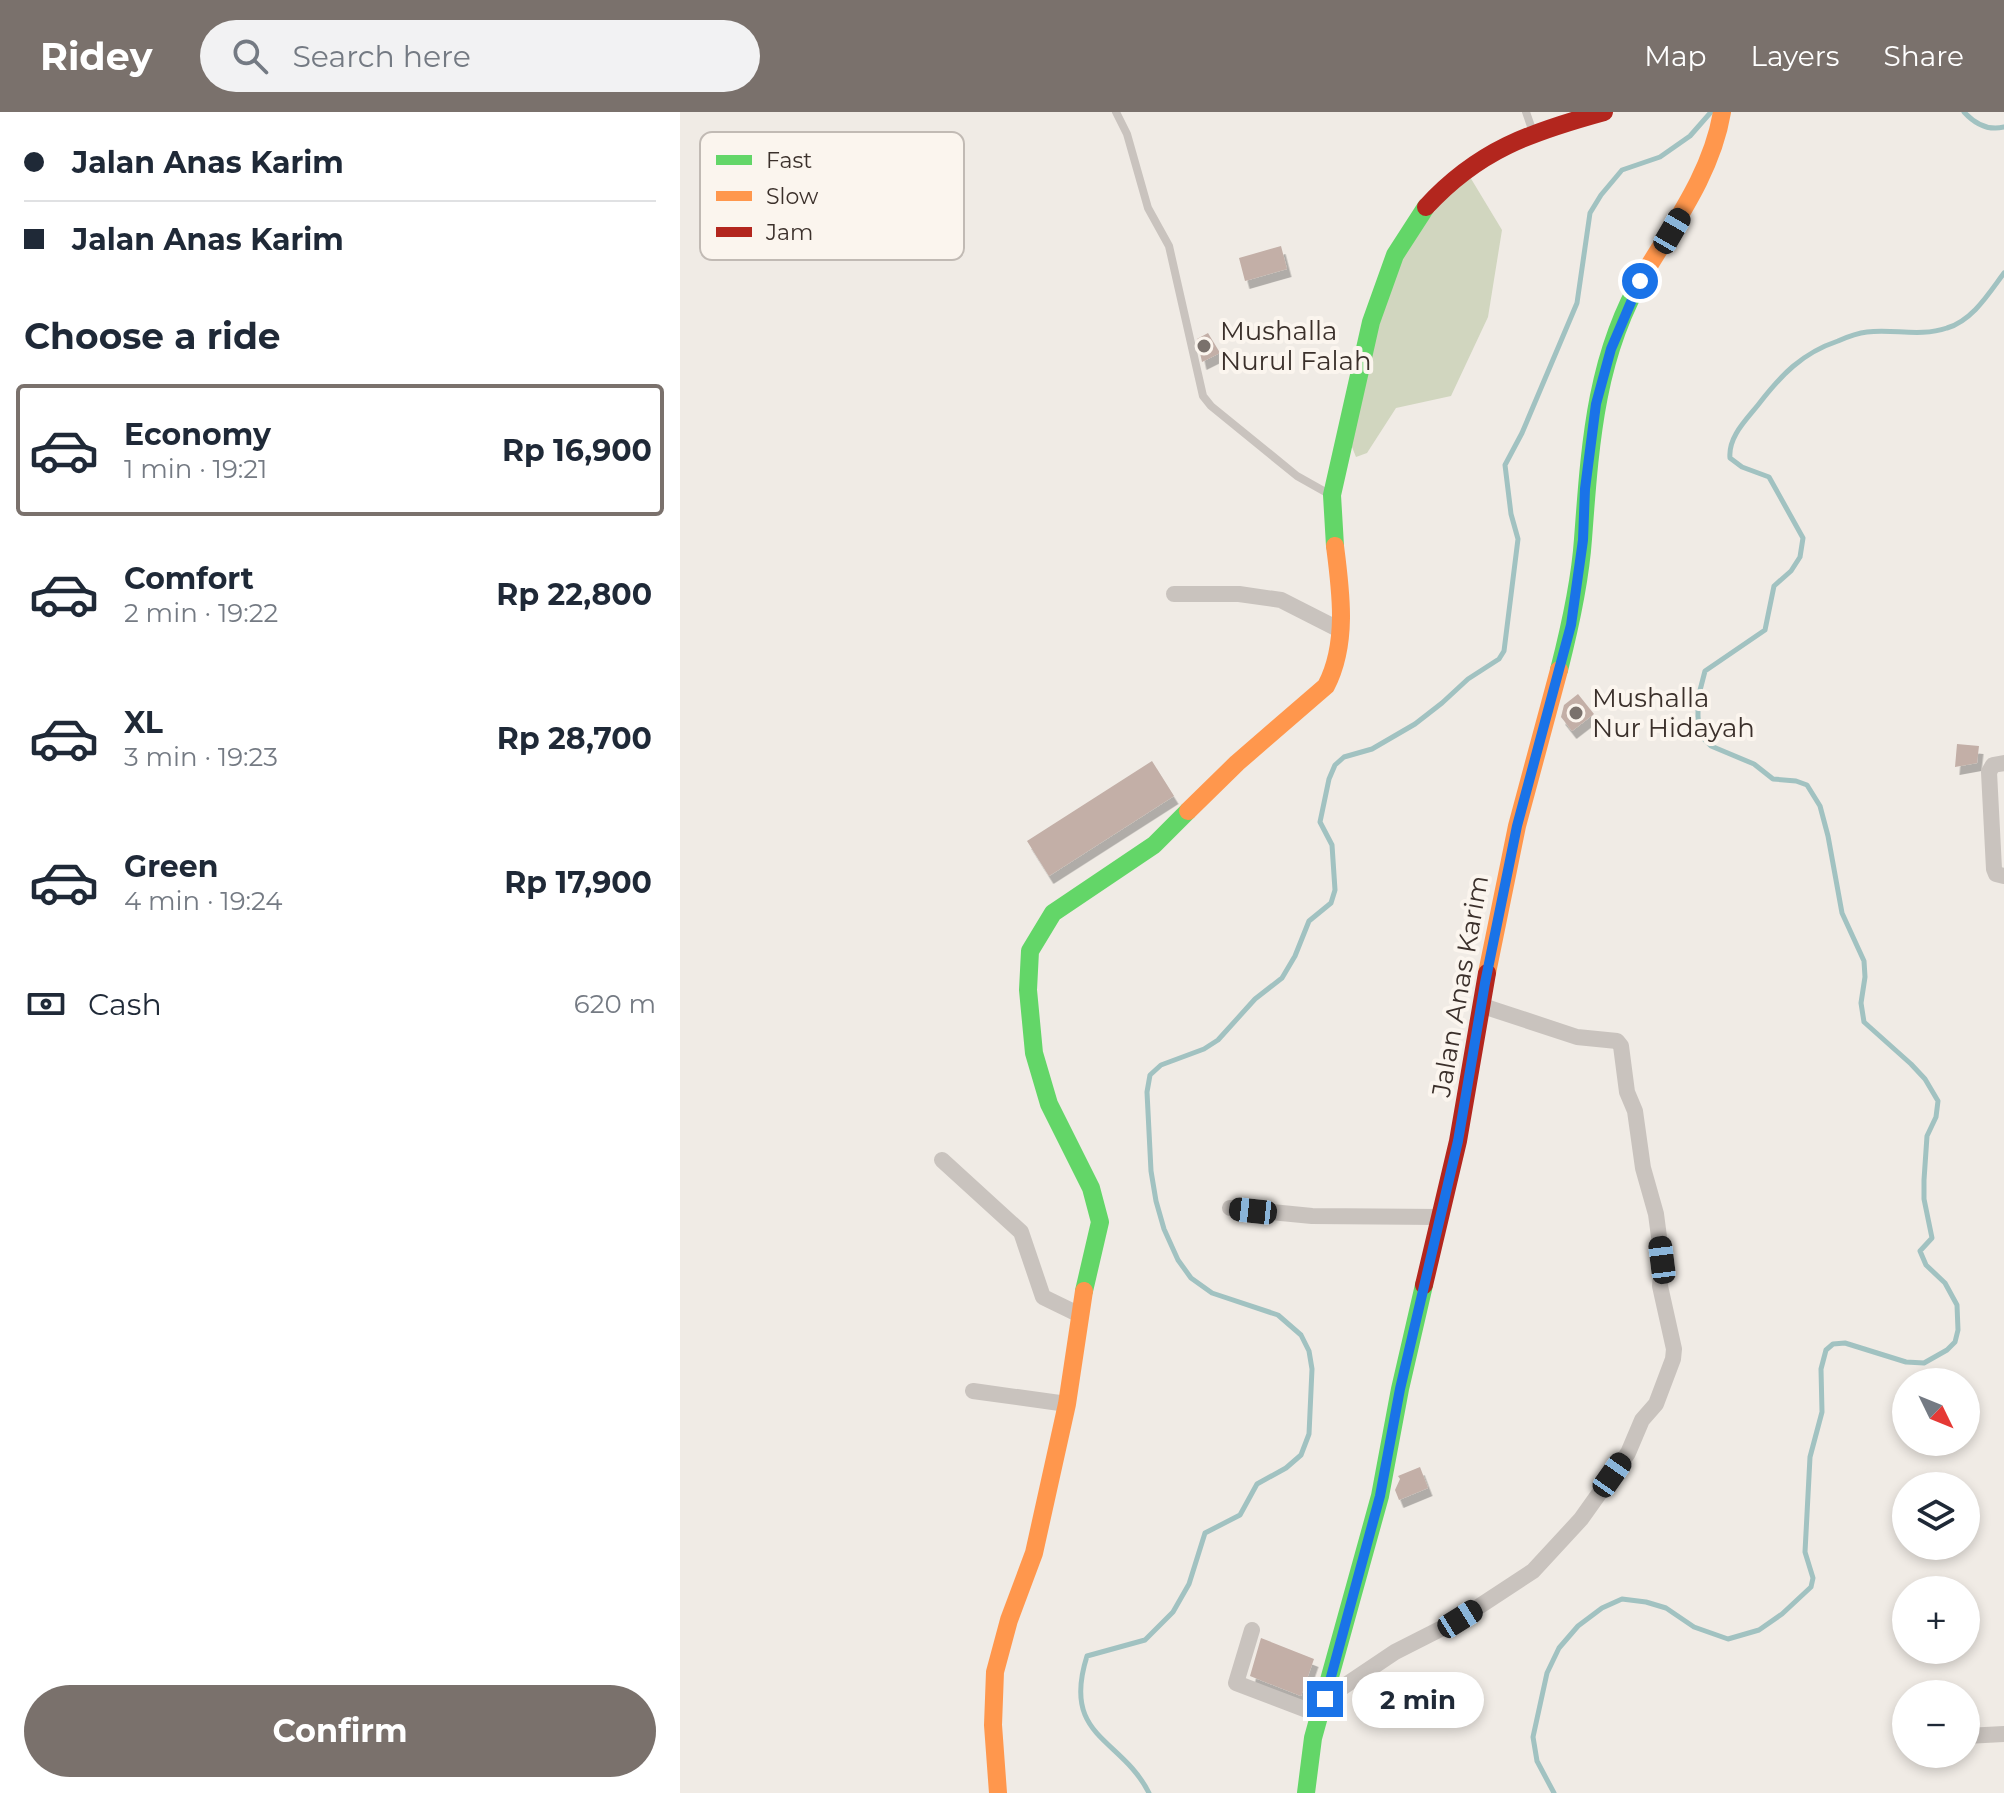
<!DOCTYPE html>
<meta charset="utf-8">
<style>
body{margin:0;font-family:Montserrat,sans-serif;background:#f2f2f3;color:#1f2937;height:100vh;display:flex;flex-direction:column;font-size:30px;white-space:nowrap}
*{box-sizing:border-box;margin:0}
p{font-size:26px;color:#747a83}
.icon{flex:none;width:44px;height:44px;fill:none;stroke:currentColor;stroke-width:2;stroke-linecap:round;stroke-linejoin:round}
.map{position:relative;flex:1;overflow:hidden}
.details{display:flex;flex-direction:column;background:#fff;width:680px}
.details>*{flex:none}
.banner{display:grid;align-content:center;height:176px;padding:0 24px;background:#fff}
.needle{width:52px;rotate:133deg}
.fabs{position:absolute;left:1212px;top:1256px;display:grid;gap:16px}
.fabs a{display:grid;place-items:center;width:88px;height:88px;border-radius:50%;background:#fff;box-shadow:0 4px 12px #0003;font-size:40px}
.end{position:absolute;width:36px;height:36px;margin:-18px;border:10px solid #1a73e8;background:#fff;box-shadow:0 0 0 4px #fff}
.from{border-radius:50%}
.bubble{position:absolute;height:56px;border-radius:28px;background:#fff;box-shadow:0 4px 12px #0003;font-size:26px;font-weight:700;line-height:56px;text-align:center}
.car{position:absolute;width:24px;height:48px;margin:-24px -12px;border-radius:10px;box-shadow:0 0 6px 2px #0007;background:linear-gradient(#222 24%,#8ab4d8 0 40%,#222 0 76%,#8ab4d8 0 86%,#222 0)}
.banner b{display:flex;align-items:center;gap:28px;height:76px;font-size:30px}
.banner b+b{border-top:2px solid #e0e1e3}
.banner i{width:20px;height:20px;background:#1f2937}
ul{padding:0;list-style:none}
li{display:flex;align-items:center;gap:24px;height:132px;margin:0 16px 12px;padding:0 8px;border:4px solid transparent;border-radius:8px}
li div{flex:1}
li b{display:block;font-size:30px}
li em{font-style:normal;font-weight:700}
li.selected{border-color:#7a716c}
li>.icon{width:72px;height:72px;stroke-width:1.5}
h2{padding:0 24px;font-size:36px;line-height:96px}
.pay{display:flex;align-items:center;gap:20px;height:88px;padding:0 24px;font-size:30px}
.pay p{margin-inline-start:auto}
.cta{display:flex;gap:16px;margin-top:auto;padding:16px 24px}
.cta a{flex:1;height:92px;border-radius:48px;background:#7a716c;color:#fff;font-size:32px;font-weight:700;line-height:92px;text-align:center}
header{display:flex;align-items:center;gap:48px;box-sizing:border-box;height:112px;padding:0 40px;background:#7a716c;color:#fff}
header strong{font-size:38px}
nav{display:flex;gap:44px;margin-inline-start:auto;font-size:28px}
.search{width:560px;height:72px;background:#f2f2f3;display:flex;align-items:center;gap:20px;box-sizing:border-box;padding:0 28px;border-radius:44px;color:#747a83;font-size:30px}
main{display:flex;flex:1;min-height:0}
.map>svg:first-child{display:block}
</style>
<header>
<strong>Ridey</strong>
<div class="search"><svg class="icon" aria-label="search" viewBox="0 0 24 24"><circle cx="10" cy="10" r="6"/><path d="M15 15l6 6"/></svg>Search here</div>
<nav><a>Map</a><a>Layers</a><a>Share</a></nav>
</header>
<main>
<section class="details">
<div class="banner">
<b><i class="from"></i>Jalan Anas Karim</b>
<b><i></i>Jalan Anas Karim</b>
</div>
<h2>Choose a ride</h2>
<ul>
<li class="selected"><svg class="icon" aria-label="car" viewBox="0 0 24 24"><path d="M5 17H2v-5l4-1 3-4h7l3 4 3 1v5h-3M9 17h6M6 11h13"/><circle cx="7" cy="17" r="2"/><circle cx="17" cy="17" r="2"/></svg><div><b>Economy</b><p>1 min · 19:21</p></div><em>Rp 16,900</em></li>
<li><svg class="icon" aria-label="car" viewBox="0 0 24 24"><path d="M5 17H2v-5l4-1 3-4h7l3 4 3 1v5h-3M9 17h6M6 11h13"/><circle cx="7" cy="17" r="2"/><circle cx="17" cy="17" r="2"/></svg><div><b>Comfort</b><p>2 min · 19:22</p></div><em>Rp 22,800</em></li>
<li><svg class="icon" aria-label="car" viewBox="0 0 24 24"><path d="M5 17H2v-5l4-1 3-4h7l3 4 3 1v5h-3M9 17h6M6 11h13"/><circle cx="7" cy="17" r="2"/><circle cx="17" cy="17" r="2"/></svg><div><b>XL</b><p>3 min · 19:23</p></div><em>Rp 28,700</em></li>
<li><svg class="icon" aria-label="car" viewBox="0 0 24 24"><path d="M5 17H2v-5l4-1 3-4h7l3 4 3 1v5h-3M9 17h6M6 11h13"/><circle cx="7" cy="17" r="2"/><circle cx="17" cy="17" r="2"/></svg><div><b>Green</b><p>4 min · 19:24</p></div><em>Rp 17,900</em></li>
</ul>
<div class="pay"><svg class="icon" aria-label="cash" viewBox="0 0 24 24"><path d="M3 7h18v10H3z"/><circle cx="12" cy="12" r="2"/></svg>Cash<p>620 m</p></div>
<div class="cta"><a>Confirm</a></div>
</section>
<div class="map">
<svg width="1324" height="1681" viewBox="0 0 1324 1681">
<defs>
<filter id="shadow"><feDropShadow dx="4.5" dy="8" stdDeviation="0" flood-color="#0004"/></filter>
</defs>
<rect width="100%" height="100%" fill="#f0ebe5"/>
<path fill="#d1d6bf" d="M787,60L822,118L808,205L771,284L716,296L687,341L676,345L664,315L704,161Z"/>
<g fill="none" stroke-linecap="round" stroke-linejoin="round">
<path stroke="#a1c2c1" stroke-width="5" d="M1284,0C1295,12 1308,19 1324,15
M469,1681C441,1625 381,1626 407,1544L465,1528L493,1500L509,1472L525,1421L560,1403L577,1372L606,1356L621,1343L629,1322L632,1257L629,1239L621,1223L598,1203L532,1181L511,1166L498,1148L484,1117L476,1089L471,1059L467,980L470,963L481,953L524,937L538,928L575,887L602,866L615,844L629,809L651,791L655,778L652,733L640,710L649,667L655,653L664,645L692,637L735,612L762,591L788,567L819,547L824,539L838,427L831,402L825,353L842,321L897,191L910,101L921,83L942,58L980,45L1010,24L1031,0
M874,1681L857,1649L853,1625L867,1561L879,1536L898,1514L922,1496L942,1487L966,1490L986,1496L1014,1515L1048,1527L1079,1518L1102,1502L1131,1475L1133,1466L1125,1440L1130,1345L1142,1300L1141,1257L1146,1238L1153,1232L1165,1231L1226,1250L1244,1251L1267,1238L1275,1230L1278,1218L1277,1193L1265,1171L1246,1153L1240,1139L1252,1126L1244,1087V1068L1247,1024L1256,1005L1258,989L1245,967L1231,952L1184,910L1181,891L1185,865L1184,849L1162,801L1148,724L1140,694L1127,673L1116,669L1093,667L1074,652L1031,634L1023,626L1019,617L1018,604V586L1025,559L1085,518L1094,474L1111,459L1120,445L1123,426L1089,365L1062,355L1050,346C1048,325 1066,308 1078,293C1101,263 1122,241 1158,229C1167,225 1177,221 1187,220C1215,217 1240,225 1267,216C1293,208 1309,181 1324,161"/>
</g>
<path fill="#c3afa7" filter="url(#shadow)" d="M601,134L607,157L565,169L559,146Z
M528,221L540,241L522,250L517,227Z
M898,582L914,602L892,619L881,605L884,593Z
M1277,632L1299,634L1297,651L1275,655Z
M472,649L494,684L369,764L347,729Z
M740,1355L748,1376L719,1388L715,1378L720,1367L718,1364Z
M581,1526L634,1547L621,1584L570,1564Z"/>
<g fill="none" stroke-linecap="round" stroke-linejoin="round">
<path stroke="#c9c3be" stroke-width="8" d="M436,0L447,22L468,96L489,134L523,284L531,294L617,364L649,382
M846,0L853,20"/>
<path stroke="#c9c3be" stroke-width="16" d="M494,482H559L601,488L660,518
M1324,651L1313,653L1309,660L1314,757L1316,762L1324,764
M262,1048L341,1120L363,1185L400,1203
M550,1096L632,1104L760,1105
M293,1279L387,1292
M572,1518L556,1571L640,1603
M645,1587L715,1540L780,1507L853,1459L901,1407L948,1341L962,1308L976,1292L993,1247L994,1237L980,1174L982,1148L976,1102L963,1056L955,999L947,980L941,934L937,929L897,925L803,894
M1286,1624L1324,1622
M1223,1627H1226"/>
<path stroke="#63d668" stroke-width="18" d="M655,434L652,383L691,210L715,143L746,95
M879,558C890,515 900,471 903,427C910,334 915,244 964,162
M404,1179L420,1110L411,1076L369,992L354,941L348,878L350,839L373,801L474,733L508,699
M626,1681L633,1626L700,1384L720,1277L744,1173"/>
<path stroke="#ff974d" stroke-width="18" d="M964,162C995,110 1032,60 1042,0
M508,699L557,651L646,574C668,532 661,480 655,434
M807,861L837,714L879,558
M318,1681L313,1613L315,1560L329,1508L354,1441L387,1292L404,1179"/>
<path stroke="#b3261e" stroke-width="18" d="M746,95C798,38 851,20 924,0
M744,1173L778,1029L807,861"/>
</g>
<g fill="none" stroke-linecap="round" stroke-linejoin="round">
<path stroke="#1a73e8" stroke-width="10" d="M645,1587L700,1384L720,1277L778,1029L805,871L837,714L891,513L903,428L905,377L916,292L931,237L960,169"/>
</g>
<g fill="#7a716c" stroke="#fbf5ee" stroke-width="3">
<circle cx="524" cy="234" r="8"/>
<circle cx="896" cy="601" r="8"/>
</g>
<g text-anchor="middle" stroke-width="8" stroke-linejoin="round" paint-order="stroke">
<g font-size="26" fill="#3b302b" stroke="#fbf5ee" text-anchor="start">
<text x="540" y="228">Mushalla<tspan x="540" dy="30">Nurul Falah</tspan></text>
<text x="912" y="595">Mushalla<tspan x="912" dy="30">Nur Hidayah</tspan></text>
</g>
<g font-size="26" fill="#3b302b" stroke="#fbf5ee">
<text transform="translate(780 874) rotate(-80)" y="9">Jalan Anas Karim</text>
</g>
</g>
<rect x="20" y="20" width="264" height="128" rx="12" fill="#fbf5ee" stroke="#c1bab4" stroke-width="2"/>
<rect x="36" y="43" width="36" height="10" fill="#63d668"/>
<rect x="36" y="79" width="36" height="10" fill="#ff974d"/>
<rect x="36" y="115" width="36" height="10" fill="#b3261e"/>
<g font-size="22" fill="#3b302b">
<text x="86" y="56">Fast</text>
<text x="86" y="92">Slow</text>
<text x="86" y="128">Jam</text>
</g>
</svg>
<div class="fabs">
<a><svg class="needle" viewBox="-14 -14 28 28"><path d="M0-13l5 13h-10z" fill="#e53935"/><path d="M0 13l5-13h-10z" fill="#747a83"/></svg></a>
<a><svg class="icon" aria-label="layers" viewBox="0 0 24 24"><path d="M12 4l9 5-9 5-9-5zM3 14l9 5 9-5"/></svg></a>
<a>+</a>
<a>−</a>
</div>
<i class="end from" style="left:960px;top:169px"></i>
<i class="end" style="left:645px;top:1587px"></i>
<div class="bubble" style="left:672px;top:1560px;width:132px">2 min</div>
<i class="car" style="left:992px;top:119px;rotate:30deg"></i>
<i class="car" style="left:573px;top:1099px;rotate:276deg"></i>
<i class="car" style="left:982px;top:1148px;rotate:353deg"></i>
<i class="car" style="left:932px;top:1363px;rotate:35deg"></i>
<i class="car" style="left:780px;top:1507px;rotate:58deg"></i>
</div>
</main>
